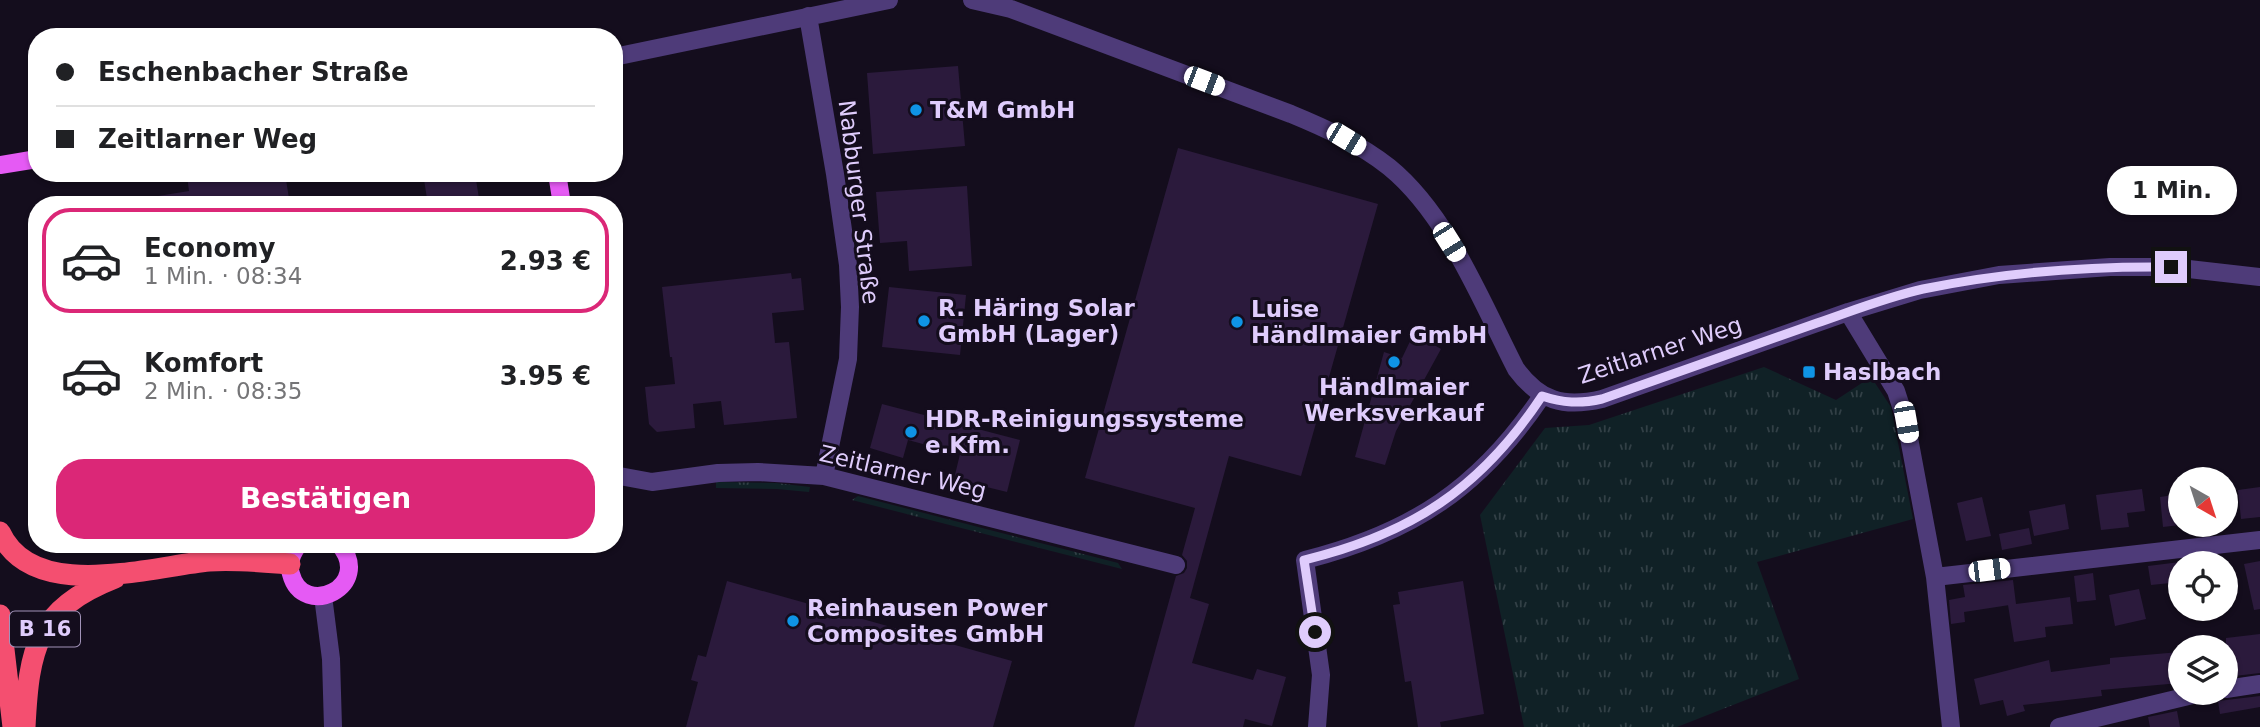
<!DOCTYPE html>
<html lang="de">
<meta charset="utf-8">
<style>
body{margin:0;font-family:"DejaVu Sans",sans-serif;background:#f6f6f6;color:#202124;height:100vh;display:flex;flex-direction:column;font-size:26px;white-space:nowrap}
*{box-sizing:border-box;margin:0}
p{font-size:23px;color:#757577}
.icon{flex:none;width:38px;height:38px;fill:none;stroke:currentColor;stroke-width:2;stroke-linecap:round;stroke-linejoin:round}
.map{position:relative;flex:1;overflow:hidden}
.sheet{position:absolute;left:28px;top:196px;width:595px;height:357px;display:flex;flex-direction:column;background:#fff;border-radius:28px;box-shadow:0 2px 5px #0004}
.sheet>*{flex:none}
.guide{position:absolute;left:28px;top:28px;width:595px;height:154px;border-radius:28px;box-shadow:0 2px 5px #0004;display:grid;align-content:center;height:154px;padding:0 28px;background:#fff}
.needle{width:46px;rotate:141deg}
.fabs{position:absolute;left:2168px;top:467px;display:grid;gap:14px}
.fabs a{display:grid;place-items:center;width:70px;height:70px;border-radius:50%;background:#fff;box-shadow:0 2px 5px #0004;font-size:35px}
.end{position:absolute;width:32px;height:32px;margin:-16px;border:9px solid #dfccfc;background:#111;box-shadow:0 0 0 4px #111}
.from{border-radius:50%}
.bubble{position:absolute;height:49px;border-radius:24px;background:#fff;box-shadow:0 2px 5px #0004;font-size:23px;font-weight:600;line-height:49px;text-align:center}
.car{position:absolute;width:21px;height:42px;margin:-21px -10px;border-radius:9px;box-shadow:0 0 5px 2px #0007;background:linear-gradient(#fff 24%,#345 0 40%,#fff 0 76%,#345 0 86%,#fff 0)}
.guide b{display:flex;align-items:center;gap:24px;height:66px;font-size:26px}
.guide b+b{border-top:2px solid #e0e0e0}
.guide i{width:18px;height:18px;background:#202124}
ul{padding:12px 0 0;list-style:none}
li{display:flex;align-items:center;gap:21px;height:105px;margin:0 14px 10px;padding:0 14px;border:4px solid transparent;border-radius:28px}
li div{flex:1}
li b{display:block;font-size:26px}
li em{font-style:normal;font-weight:600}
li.on{border-color:#db2777}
li>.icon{width:63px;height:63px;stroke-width:1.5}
.cta{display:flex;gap:14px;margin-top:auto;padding:14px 28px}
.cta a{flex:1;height:80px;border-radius:28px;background:#db2777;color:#fff;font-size:28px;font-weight:600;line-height:80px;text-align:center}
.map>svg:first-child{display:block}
</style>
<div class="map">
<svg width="2260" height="727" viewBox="0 0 2260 727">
<defs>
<pattern id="grass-tufts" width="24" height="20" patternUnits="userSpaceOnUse" patternTransform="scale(1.75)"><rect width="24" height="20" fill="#102126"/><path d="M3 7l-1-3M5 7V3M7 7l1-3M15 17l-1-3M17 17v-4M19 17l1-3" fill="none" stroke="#324046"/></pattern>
</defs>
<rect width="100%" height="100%" fill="#140d1d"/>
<path fill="url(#grass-tufts)" d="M1764,367L1836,400L1871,377L1891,407L1913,519L1757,562L1799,679L1677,727H1524L1480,515L1545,428L1589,425Z
M716,482L776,483L810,487L809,492L777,489L716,488Z
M858,496L1118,563L1122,569L852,500Z"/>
<path fill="#2b1a3c" d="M958,66L965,146L873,154L867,73Z
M1178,148L1378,204L1301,476L1229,456L1190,598L1209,604L1192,663L1253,680L1257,669L1286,677L1272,726L1245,719L1243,727H1134L1176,576L1184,573L1187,568V561L1182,555L1195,508L1085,478Z
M203,173H285L290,205H152V197L189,191L187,176Z
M423,173H475L480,205H428Z
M967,186L972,266L909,271L907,241L880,243L876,192Z
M791,273L792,279L801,278L804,310L772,313L775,343L789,342L797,418L724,425L721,401L693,404L695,428L657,432L649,424L645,387L675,384L672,357H670L662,287Z
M889,287L966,295L960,355L882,347Z
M1414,333L1441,349L1396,431L1385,465L1355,457L1384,352L1402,358Z
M882,404L1020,440L1007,492L954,479L960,454L908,440L903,458L870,448Z
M2260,487V517L2241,519L2238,490Z
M2142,489L2145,511L2127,513L2129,527L2101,530L2096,495Z
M2180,494V525L2163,527L2160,497Z
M1982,497L1991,536L1966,541L1957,503Z
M2065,504L2069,529L2034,536L2029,511Z
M2029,528L2032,544L2002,550L1999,534Z
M2260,561V609L2254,610L2244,564Z
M2180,562V582L2151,585L2148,566Z
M2093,573L2096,600L2077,602L2074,576Z
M2013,580L2016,604L1964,612L1965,622L1951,624L1949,600L1965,597L1963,585Z
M727,581L1012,661L993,727H686L698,682L691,680L698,655L706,657Z
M1463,581L1484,714L1440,722L1441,727H1418L1411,681L1405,682L1393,605L1400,604L1398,592Z
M2139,589L2146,619L2115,626L2109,595Z
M2070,597L2073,624L2045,627L2046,637L2014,642L2008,605Z
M2260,634V673L2226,677V638Z
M2180,652V683L2101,690L2102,696L2023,705L2025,711L2007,716L2003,700L1980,705L1974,679L2049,660L2051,672L2110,664V658Z
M2260,696V707L2220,714L2218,701Z
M2177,711L2180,727H2150L2148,717Z"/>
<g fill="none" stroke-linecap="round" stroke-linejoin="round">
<path stroke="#4e3b79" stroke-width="18" d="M972,0L1011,9L1291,114C1325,128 1360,144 1389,167C1448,215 1482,303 1516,369C1540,401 1563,408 1602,399L1848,312L1920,290L1999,275L2110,267H2171L2260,277
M808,16L835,174L848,265L850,307L848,359L824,476
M614,57L889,0
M1848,312L1896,391L1906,422L1935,577L1951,727
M614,475L652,482L718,473L758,472L824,476L1176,565
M1935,577L2260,540
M323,596L331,659L333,727
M2226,689L2260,684
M1317,727L1321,675L1305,560C1412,533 1480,488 1542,396
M2059,727L2201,693"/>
<path stroke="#e55af4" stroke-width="18" d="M0,165L37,159
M557,173L562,205
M299,544C292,553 287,563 291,574C303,620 375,586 339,544"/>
<path stroke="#f44f70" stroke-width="21" d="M0,532C32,603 148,567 209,561C236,559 263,562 290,564
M0,615L13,727
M25,727C29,649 36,609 115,578"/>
</g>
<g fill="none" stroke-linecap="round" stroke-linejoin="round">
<path stroke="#dfccfc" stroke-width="9" d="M1315,632L1304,560C1412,534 1481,488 1542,396C1563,403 1580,404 1602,399C1674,374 1745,348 1817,323C1852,311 1887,297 1923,289C2005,272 2087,266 2171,267"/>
</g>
<g fill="#0f94e5" stroke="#140d1d" stroke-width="2.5">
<circle cx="916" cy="110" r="7"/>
<circle cx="924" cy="321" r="7"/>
<circle cx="1237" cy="322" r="7"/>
<circle cx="1394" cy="362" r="7"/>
<rect x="1802" y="365" width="14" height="14" rx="3.5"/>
<circle cx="911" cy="432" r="7"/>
<circle cx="793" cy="621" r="7"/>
</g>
<g text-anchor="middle" stroke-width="6" stroke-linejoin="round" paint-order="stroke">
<rect fill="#140d1d" stroke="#a293b9" stroke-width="2" x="10" y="611.5" width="70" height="35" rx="5"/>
<g font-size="21" font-weight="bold" fill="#dfccfc">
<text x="45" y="636">B 16</text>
</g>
<g font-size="23" font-weight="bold" fill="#dfccfc" stroke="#140d1d" text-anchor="start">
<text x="930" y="118">T&amp;M GmbH</text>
<text x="938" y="316">R. Häring Solar<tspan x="938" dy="26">GmbH (Lager)</tspan></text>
<text x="1251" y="317">Luise<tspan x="1251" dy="26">Händlmaier GmbH</tspan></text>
<text x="1823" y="380">Haslbach</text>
<text x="1394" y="395" text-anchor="middle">Händlmaier<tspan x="1394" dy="26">Werksverkauf</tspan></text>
<text x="925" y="427">HDR-Reinigungssysteme<tspan x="925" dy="26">e.Kfm.</tspan></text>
<text x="807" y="616">Reinhausen Power<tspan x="807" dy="26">Composites GmbH</tspan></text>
</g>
<g font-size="23" fill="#dfccfc" stroke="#140d1d">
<text transform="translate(859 202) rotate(83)" y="8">Nabburger Straße</text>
<text transform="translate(1660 350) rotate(-18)" y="8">Zeitlarner Weg</text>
<text transform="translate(903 472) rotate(13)" y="8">Zeitlarner Weg</text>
</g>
</g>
</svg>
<div class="fabs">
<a><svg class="needle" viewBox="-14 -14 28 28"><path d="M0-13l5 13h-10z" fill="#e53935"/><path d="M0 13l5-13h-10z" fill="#757577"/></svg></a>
<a><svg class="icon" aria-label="locate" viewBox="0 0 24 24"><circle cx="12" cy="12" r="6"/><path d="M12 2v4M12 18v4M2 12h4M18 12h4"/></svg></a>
<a><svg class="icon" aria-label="layers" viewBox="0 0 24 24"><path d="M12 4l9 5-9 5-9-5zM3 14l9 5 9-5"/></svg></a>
</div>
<i class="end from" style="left:1315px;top:632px"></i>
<i class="end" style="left:2171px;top:267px"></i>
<div class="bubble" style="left:2107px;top:166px;width:130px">1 Min.</div>
<i class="car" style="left:1204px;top:81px;rotate:111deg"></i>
<i class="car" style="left:1346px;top:139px;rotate:121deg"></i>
<i class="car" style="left:1449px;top:242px;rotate:148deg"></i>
<i class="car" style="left:1906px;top:422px;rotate:170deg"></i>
<i class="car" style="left:1989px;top:570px;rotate:83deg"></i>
<div class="guide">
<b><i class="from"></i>Eschenbacher Straße</b>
<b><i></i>Zeitlarner Weg</b>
</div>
<section class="sheet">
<ul>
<li class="on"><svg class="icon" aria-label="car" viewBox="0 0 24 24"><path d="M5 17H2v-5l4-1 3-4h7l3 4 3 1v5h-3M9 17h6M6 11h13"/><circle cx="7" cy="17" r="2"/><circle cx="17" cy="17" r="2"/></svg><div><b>Economy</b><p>1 Min. · 08:34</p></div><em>2.93 €</em></li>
<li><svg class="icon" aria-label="car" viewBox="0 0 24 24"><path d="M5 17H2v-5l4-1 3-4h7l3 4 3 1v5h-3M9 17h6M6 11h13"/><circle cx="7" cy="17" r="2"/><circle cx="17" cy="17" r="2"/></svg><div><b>Komfort</b><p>2 Min. · 08:35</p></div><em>3.95 €</em></li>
</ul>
<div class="cta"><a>Bestätigen</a></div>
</section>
</div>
